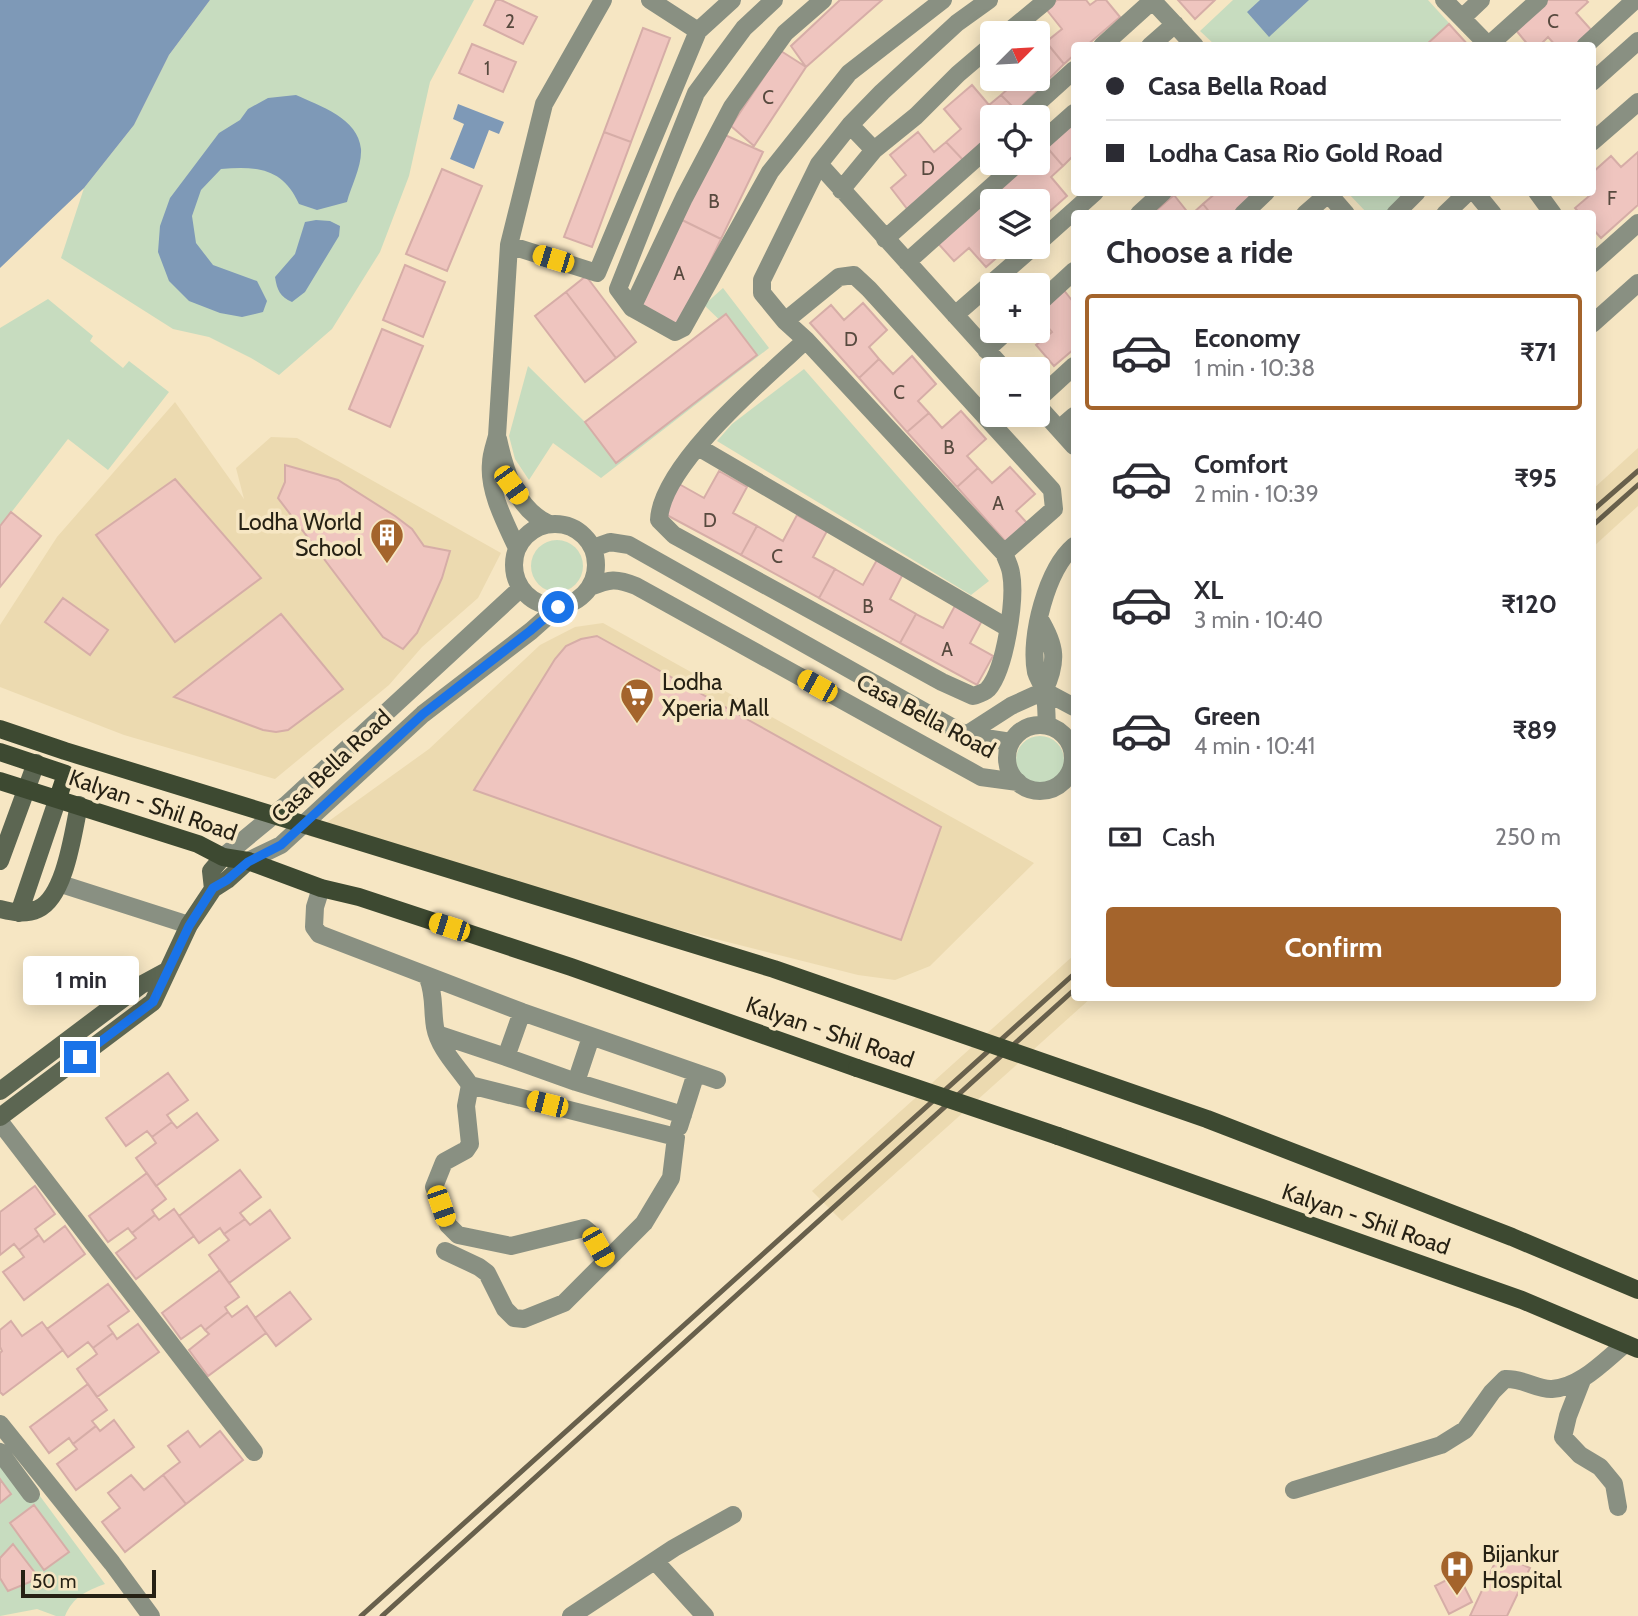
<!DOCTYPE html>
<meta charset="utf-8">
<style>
body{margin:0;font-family:Cabin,sans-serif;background:#f2f2f3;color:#2b2b33;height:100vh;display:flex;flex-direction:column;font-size:26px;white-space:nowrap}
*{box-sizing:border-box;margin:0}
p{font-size:23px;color:#7c7c81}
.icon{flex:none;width:38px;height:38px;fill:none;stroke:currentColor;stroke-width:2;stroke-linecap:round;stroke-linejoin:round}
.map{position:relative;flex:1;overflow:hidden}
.panel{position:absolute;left:1071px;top:210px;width:525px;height:791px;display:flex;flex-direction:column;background:#fff;border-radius:7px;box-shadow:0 4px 18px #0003}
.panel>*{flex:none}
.top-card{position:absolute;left:1071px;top:42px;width:525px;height:154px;border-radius:7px;box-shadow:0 4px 18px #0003;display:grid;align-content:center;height:154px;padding:0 35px;background:#fff}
.needle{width:46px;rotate:66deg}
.fabs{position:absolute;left:980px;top:21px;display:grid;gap:14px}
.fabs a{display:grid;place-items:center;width:70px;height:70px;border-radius:7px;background:#fff;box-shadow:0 4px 18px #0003;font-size:35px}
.scale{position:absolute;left:21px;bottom:18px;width:135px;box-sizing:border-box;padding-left:7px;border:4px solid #262114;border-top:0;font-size:19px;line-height:24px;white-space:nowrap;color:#262114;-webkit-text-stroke:5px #f6e6c3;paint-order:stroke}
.end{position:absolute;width:32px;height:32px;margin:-16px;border:9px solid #1a73e8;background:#fff;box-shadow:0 0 0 4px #fff}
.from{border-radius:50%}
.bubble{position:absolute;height:49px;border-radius:7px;background:#fff;box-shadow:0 4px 18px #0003;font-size:23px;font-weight:800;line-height:49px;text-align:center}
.car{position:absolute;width:21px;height:42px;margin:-21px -10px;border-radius:9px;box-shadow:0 0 5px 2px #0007;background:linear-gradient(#f5c518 24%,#345 0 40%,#f5c518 0 76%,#345 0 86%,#f5c518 0)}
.top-card b{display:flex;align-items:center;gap:24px;height:66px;font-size:26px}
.top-card b+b{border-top:2px solid #e1e1e2}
.top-card i{width:18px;height:18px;background:#2b2b33}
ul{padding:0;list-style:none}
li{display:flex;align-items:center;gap:21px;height:116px;margin:0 14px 10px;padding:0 21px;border:4px solid transparent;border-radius:7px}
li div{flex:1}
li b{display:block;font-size:26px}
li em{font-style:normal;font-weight:800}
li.selected{border-color:#a4642c}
li>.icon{width:63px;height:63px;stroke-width:1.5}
h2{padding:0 35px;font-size:32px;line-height:84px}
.pay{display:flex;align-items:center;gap:18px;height:77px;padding:0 35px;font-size:26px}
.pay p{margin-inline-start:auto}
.cta{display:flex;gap:14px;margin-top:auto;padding:14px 35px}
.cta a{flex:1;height:80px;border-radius:7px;background:#a4642c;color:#fff;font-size:28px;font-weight:800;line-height:80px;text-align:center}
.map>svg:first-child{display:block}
</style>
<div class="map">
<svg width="1638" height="1616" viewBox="0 0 1638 1616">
<rect width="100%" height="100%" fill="#f6e6c3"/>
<path fill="#ecdab0" d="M175,402L244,499L236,468L271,437L297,438L501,553L478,598L422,647L389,685L275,779L124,735L0,687V625L57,537Z
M1638,448V506L1593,547V489Z
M603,623L1034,863L930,966L895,980L858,975L308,836L429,749L540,645L575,627Z
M1074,955V998H1091L842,1221L812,1191Z"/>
<path fill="#c7dcbf" d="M210,0H474L430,82L409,176L380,252L332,329L279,375L251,358L209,337L173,329L61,258L84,188L134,125L169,55Z
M1233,0H1428L1469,45H1215L1200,31Z
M1348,193H1413L1386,214L1367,213Z
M723,288L769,348L601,478L553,443L529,480L515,459L509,436L528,366L585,422L616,462L756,355L704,305Z
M48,299L93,336L90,341L123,368L129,361L169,392L108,470L68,439L0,527V328Z
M804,369L989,581L971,595L717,441L732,424Z
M531 566a26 26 0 1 1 52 0a26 26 0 1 1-52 0Z
M1016 760a24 24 0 1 1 48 0a24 24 0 1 1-48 0Z
M0,1442L105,1584C86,1591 73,1597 65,1616H56L37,1609L0,1616Z"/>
<path fill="#7e99b7" d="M0,0H210L169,55L134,125L84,188L0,268Z
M1260,0H1309L1269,37L1247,12Z
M296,95C320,106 358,118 361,149C362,167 351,186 347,202L317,210L299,204C283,168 257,166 221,169L201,190L192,216L196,243L213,265L257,281L267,301L263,312L242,317L220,313L189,301L169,281L158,252L160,226L170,198L219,133L240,120L248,109L268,98Z
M458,104L504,122L499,134L489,130L474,169L450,159L464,124L453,119Z
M316,220L330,221L340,226L339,236L305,292L292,302C280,297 277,290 275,277L295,254L305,222Z"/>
<path fill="#efc5bf" stroke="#d6ada7" stroke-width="2" d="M496,0H501L537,17L523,44L484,25Z
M840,0H882L806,67L791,46Z
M1057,0H1086L1090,5L1097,0H1106L1120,17L1086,46H1074V55L1064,64L1046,42L1062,29L1046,9Z
M1178,0H1215L1195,19Z
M1547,0H1586L1588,2L1576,13L1593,32L1578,46H1556L1548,37L1539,46H1529L1515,29Z
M1449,24L1469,46H1427L1426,45Z
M643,28L670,38L631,142L604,132Z
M1046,42L1064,64L1017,111L1001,95L1017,81L1015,79H1038V49L1045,58Z
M472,44L516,62L503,92L459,73Z
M781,51L806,67L754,146L731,126Z
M972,85L989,105L1001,95L1017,111L1011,117H992V135L964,161L946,142L961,129L944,109Z
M1074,117V155L1063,166L1044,144Z
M604,132L631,142L592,247L564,237Z
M918,132L934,152L946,142L964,161L908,210L891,188L906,175L890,155Z
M725,135L763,152L721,239L680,219Z
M1044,144L1063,166L1051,177L1067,196L1040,220L1038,217V201H997L989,192L1023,163H1038V150Z
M1638,152V205L1601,238L1592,228V214H1580L1575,208L1595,191L1592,188V173L1611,156L1621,167Z
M442,169L482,186L447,271L406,254Z
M989,192L997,201H992V247H1009L986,267L969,248L954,261L935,240Z
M1217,192H1259L1236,214H1211L1203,204Z
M1174,195L1189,214H1152Z
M1203,204L1211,214H1192Z
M680,219L721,239L679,327L638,307Z
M405,265L445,282L423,337L383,320Z
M586,276L636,342L616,358L566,292Z
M1063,289L1074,303V349L1054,366L1036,345L1052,332L1038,315V310Z
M566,292L616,358L585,382L535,316Z
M863,303L887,330L869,347L879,359L859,378L810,323L831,305L844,320Z
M726,314L757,355L616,463L585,422Z
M382,329L423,346L390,427L349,409Z
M912,356L936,384L918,401L929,413L907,432L859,378L879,359L893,374Z
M961,411L986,439L967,456L978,468L957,487L907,432L929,413L942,428Z
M285,465L338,480L395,516L412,529L424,546L450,551L442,578L430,605L417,633L403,649L383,637L278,498L285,482Z
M1010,467L1035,494L1016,511L1027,523L1006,542L957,487L978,468L992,483Z
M719,471L747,487L733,513L757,526L741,555L663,513L679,484L704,498Z
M175,479L261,578L175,642L96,535Z
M11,512L41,536L0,587V526Z
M797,515L827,531L813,557L835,569L819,598L741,555L757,526L783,541Z
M878,558L904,572L890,599L916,614L900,643L819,598L835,569L863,585Z
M63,598L108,630L90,655L45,622Z
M957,602L984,617L970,643L993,656L977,685L900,643L916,614L943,628Z
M281,614L343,689L288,730L276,732L263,730L174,697Z
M597,636L941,827L901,940L474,790L555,659L566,646L581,639Z
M168,1073L188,1100L167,1115L172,1122L152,1137L147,1131L126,1146L106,1118Z
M197,1113L218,1140L156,1186L136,1158L156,1143L152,1137L172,1122L177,1128Z
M240,1170L261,1197L240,1213L245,1219L224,1234L220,1228L199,1243L179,1216Z
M147,1173L166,1199L152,1210L155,1215L132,1233L128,1228L108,1242L89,1216Z
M35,1186L55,1214L35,1229L39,1235L19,1250L14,1244L0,1255V1212Z
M174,1209L194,1236L136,1279L116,1253L136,1238L132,1233L155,1215L159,1220Z
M270,1210L290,1238L229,1283L209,1255L229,1240L224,1234L245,1219L250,1225Z
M65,1226L85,1254L24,1300L3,1272L24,1257L19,1250L39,1235L44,1242Z
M220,1270L239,1297L225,1307L228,1312L205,1330L201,1325L181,1339L162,1313Z
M108,1284L129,1311L108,1326L113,1333L93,1348L88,1342L68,1357L47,1329Z
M290,1292L311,1319L276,1346L255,1318Z
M247,1306L266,1333L208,1376L189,1350L209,1334L205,1330L228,1312L232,1317Z
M11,1321L22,1336L42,1322L63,1350L3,1395L0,1392V1353L2,1351L0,1347V1330Z
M138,1324L159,1352L97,1397L77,1369L97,1354L93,1348L113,1333L117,1339Z
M88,1384L107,1410L92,1421L96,1426L73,1444L69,1438L49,1453L30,1427Z
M114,1420L134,1447L76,1490L57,1464L77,1449L73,1444L96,1426L100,1431Z
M188,1431L200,1447L220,1431L243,1460L186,1504L163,1475L180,1462L168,1446Z
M131,1475L144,1490L163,1475L186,1504L125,1552L102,1522L120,1508L108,1493Z
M0,1479L11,1494L0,1503Z
M34,1505L69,1552L44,1570L10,1523Z
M13,1544L36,1574L30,1582L8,1591L0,1578V1558Z
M1499,1554L1530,1568L1507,1616H1470Z
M1458,1574L1472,1602L1449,1614L1435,1586Z"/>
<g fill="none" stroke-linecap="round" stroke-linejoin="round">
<path stroke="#899082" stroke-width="18" d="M650,0L698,31
M774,0L744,28L696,93L618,289L632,308L675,332L683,328L770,172L849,73L943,0
M1152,0L1195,46
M1444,0L1489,46
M1462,18L1481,0
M1007,33L1047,0
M1489,45L1539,0
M1102,46L1153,0
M1150,46L1175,24
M1585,46L1635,0
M1592,82L1638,41
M1022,117L1074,70
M850,125L874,150
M1592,142L1638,102
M1038,145L1074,113
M819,164L1004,369
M841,190L874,150L916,116L958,74L992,45
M1327,192L1346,214
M1475,192L1493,214
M1537,192L1553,214
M1139,214L1163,192
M1243,214L1266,192
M1305,214L1328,194
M1395,214L1417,192
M1445,214L1468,192
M885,239L992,144
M1038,243L1095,192
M509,245L597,273L698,31L732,0
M907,262L1018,163
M1592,264L1638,223
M1038,304L1074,271
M632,308L684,198L732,107L785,33L823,0
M955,315L1033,247
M785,321L839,277L854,275L869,289L1052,490L1054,509L1004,553
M1592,324L1638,283
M806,340C766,377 661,465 659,520L674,535L942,682L973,696C979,694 984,693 988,689C1005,670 1016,599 1011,573C1010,566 1006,559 1004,553L806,340L785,321L762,293V280L819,164L850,125L882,92L957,23L989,0
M986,350L1007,331
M1038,399L1074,366
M1038,406L1074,446
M1059,429L1074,416
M498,439C505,471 516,509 549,524
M698,447L1008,628
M514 565a41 41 0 1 1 82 0a41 41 0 1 1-82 0Z
M517,548C506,524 488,491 491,463C491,454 495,444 497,436L509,245L544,104L603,0
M593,548L610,542L629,545L966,735L1011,742
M590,587C610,579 616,578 636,586L981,777L1018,782
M1044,691L1074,707
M1047,724C1046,714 1047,702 1044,692C1043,685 1038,679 1036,672C1029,637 1047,569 1074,546
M1007 758a33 33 0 1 1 66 0a33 33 0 1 1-66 0Z
M966,735L1011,706L1044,691C1058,661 1056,646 1039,618
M223,857L286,805L521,588
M248,861L281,845L423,714L531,631L558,607
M61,884L189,925
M321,888L315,907L314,927L319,934L522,1012L717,1080
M428,978C435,996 432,1009 435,1027C439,1049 458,1067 470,1085
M437,1034L506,1057L522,1012
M506,1057L576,1082L683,1115
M576,1082L591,1037
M470,1085L466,1106L470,1144L466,1150L444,1162L434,1187L448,1225L458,1235L511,1246L584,1228L590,1233L606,1261
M0,1122L254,1452
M679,1127L696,1073
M445,1251L479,1267L487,1273L505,1309L514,1318L524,1319L564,1303L644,1223L671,1178L676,1137L470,1085
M1582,1380L1568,1416L1563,1437L1580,1455L1600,1467L1614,1484L1618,1507
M0,1424L112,1563L151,1616
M0,1452L31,1494
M1294,1490L1441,1445L1465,1430L1492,1392L1505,1379C1523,1378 1538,1390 1552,1389C1581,1387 1604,1361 1625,1344
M655,1561L705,1616
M571,1616L674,1548L733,1515"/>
<path stroke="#5c6652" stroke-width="18" d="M0,861L36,763
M213,889L211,871L223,857
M0,909C12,912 25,915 38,909C65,897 73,833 79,805
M19,913L58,798
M0,1091L141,985L165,972
M0,1117L153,1002L189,925L213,889L227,880L248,861"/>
<path stroke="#3d4931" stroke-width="18" d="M0,752L66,774L58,798
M0,781L198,844L223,857L248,861L321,888L359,897L571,967L857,1068
M1058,1136L1522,1300L1638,1349"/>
<path stroke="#68604c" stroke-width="5" d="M1592,511L1638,471
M1592,526L1638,485
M361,1616L1074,974
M382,1616L1074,990"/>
<path stroke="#3d4931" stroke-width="18" d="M0,729L65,751L774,969L1207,1119L1512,1237L1638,1290
M857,1068L1058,1136"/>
</g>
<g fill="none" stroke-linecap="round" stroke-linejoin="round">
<path stroke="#1a73e8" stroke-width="9" d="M80,1057L153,1002L189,926L213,888L227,880L248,862L281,845L423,714L530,631L558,607"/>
</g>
<defs>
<g id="building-pin" transform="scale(1.75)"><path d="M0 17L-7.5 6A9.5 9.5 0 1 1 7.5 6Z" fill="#a4642c" stroke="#f6e6c3"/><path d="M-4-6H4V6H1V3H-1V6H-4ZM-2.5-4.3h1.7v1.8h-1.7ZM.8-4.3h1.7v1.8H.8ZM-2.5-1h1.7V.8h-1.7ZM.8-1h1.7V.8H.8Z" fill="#fff"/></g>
<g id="supermarket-pin" transform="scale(1.75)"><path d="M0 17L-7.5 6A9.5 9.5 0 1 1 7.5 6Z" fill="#a4642c" stroke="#f6e6c3"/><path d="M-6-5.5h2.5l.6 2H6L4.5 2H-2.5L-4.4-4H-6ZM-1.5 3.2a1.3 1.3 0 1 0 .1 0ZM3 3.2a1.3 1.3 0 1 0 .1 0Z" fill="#fff"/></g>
<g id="hospital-pin" transform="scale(1.75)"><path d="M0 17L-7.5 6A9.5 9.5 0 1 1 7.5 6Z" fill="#a4642c" stroke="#f6e6c3"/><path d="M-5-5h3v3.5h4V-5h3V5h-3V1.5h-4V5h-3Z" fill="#fff"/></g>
</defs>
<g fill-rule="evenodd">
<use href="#building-pin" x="387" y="535"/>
<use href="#supermarket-pin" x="637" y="695"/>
<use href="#hospital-pin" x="1457" y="1567"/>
</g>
<g text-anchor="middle" stroke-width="7" stroke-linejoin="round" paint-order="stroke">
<g font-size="19" fill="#584a3f">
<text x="510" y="28">2</text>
<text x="1553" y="28">C</text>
<text x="487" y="75">1</text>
<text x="768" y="104">C</text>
<text x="928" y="175">D</text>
<text x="1612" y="205">F</text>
<text x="714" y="208">B</text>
<text x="679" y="280">A</text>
<text x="851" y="346">D</text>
<text x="899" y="399">C</text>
<text x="949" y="454">B</text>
<text x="998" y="510">A</text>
<text x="710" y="527">D</text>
<text x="777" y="563">C</text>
<text x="868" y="613">B</text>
<text x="947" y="656">A</text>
</g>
<g font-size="23" fill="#262114" stroke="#f6e6c3" text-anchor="start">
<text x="362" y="530" text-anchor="end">Lodha World<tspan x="362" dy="26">School</tspan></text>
<text x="662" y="690">Lodha<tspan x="662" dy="26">Xperia Mall</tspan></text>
<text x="1482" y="1562">Bijankur<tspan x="1482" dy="26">Hospital</tspan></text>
</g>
<g font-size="23" fill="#262114" stroke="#f6e6c3">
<text transform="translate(926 716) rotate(28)" y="8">Casa Bella Road</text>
<text transform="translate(331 766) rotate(-43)" y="8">Casa Bella Road</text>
<text transform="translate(153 805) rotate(19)" y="8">Kalyan - Shil Road</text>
<text transform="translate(830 1032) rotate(19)" y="8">Kalyan - Shil Road</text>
<text transform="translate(1366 1219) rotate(19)" y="8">Kalyan - Shil Road</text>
</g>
</g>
</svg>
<div class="fabs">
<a><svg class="needle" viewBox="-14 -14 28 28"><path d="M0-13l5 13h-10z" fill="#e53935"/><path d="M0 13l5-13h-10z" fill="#7c7c81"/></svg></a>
<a><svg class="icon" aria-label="locate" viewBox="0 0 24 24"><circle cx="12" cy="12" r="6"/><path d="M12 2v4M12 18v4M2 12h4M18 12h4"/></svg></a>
<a><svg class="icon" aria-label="layers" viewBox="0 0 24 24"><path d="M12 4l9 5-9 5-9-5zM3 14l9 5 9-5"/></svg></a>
<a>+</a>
<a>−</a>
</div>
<div class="scale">50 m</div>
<i class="end from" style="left:558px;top:607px"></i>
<i class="end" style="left:80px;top:1057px"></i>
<div class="bubble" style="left:23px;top:956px;width:116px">1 min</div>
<i class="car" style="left:553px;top:259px;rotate:287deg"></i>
<i class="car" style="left:511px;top:485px;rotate:144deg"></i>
<i class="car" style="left:817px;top:686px;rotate:299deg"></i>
<i class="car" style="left:449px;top:927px;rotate:288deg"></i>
<i class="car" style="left:547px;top:1104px;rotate:284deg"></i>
<i class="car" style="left:441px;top:1206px;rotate:161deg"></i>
<i class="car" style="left:598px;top:1247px;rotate:150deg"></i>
<div class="top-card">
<b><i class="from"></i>Casa Bella Road</b>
<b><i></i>Lodha Casa Rio Gold Road</b>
</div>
<section class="panel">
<h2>Choose a ride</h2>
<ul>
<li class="selected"><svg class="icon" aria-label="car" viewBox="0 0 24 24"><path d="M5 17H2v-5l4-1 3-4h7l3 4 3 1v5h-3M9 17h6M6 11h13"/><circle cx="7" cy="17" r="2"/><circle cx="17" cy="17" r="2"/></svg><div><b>Economy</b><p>1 min · 10:38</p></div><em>₹71</em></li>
<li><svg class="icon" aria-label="car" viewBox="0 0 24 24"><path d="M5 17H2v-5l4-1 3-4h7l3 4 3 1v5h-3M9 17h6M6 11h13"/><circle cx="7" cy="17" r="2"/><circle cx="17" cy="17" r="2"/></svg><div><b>Comfort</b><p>2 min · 10:39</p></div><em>₹95</em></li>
<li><svg class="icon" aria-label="car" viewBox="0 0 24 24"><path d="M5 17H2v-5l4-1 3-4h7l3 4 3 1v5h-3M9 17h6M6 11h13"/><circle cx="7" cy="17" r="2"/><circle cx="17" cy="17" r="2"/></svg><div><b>XL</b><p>3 min · 10:40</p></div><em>₹120</em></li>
<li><svg class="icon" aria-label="car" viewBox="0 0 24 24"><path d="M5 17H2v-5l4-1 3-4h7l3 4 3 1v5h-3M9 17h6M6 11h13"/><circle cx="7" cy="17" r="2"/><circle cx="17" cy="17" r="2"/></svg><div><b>Green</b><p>4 min · 10:41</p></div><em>₹89</em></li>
</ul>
<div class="pay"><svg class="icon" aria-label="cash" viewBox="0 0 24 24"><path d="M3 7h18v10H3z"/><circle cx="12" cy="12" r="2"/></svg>Cash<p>250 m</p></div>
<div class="cta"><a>Confirm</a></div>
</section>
</div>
